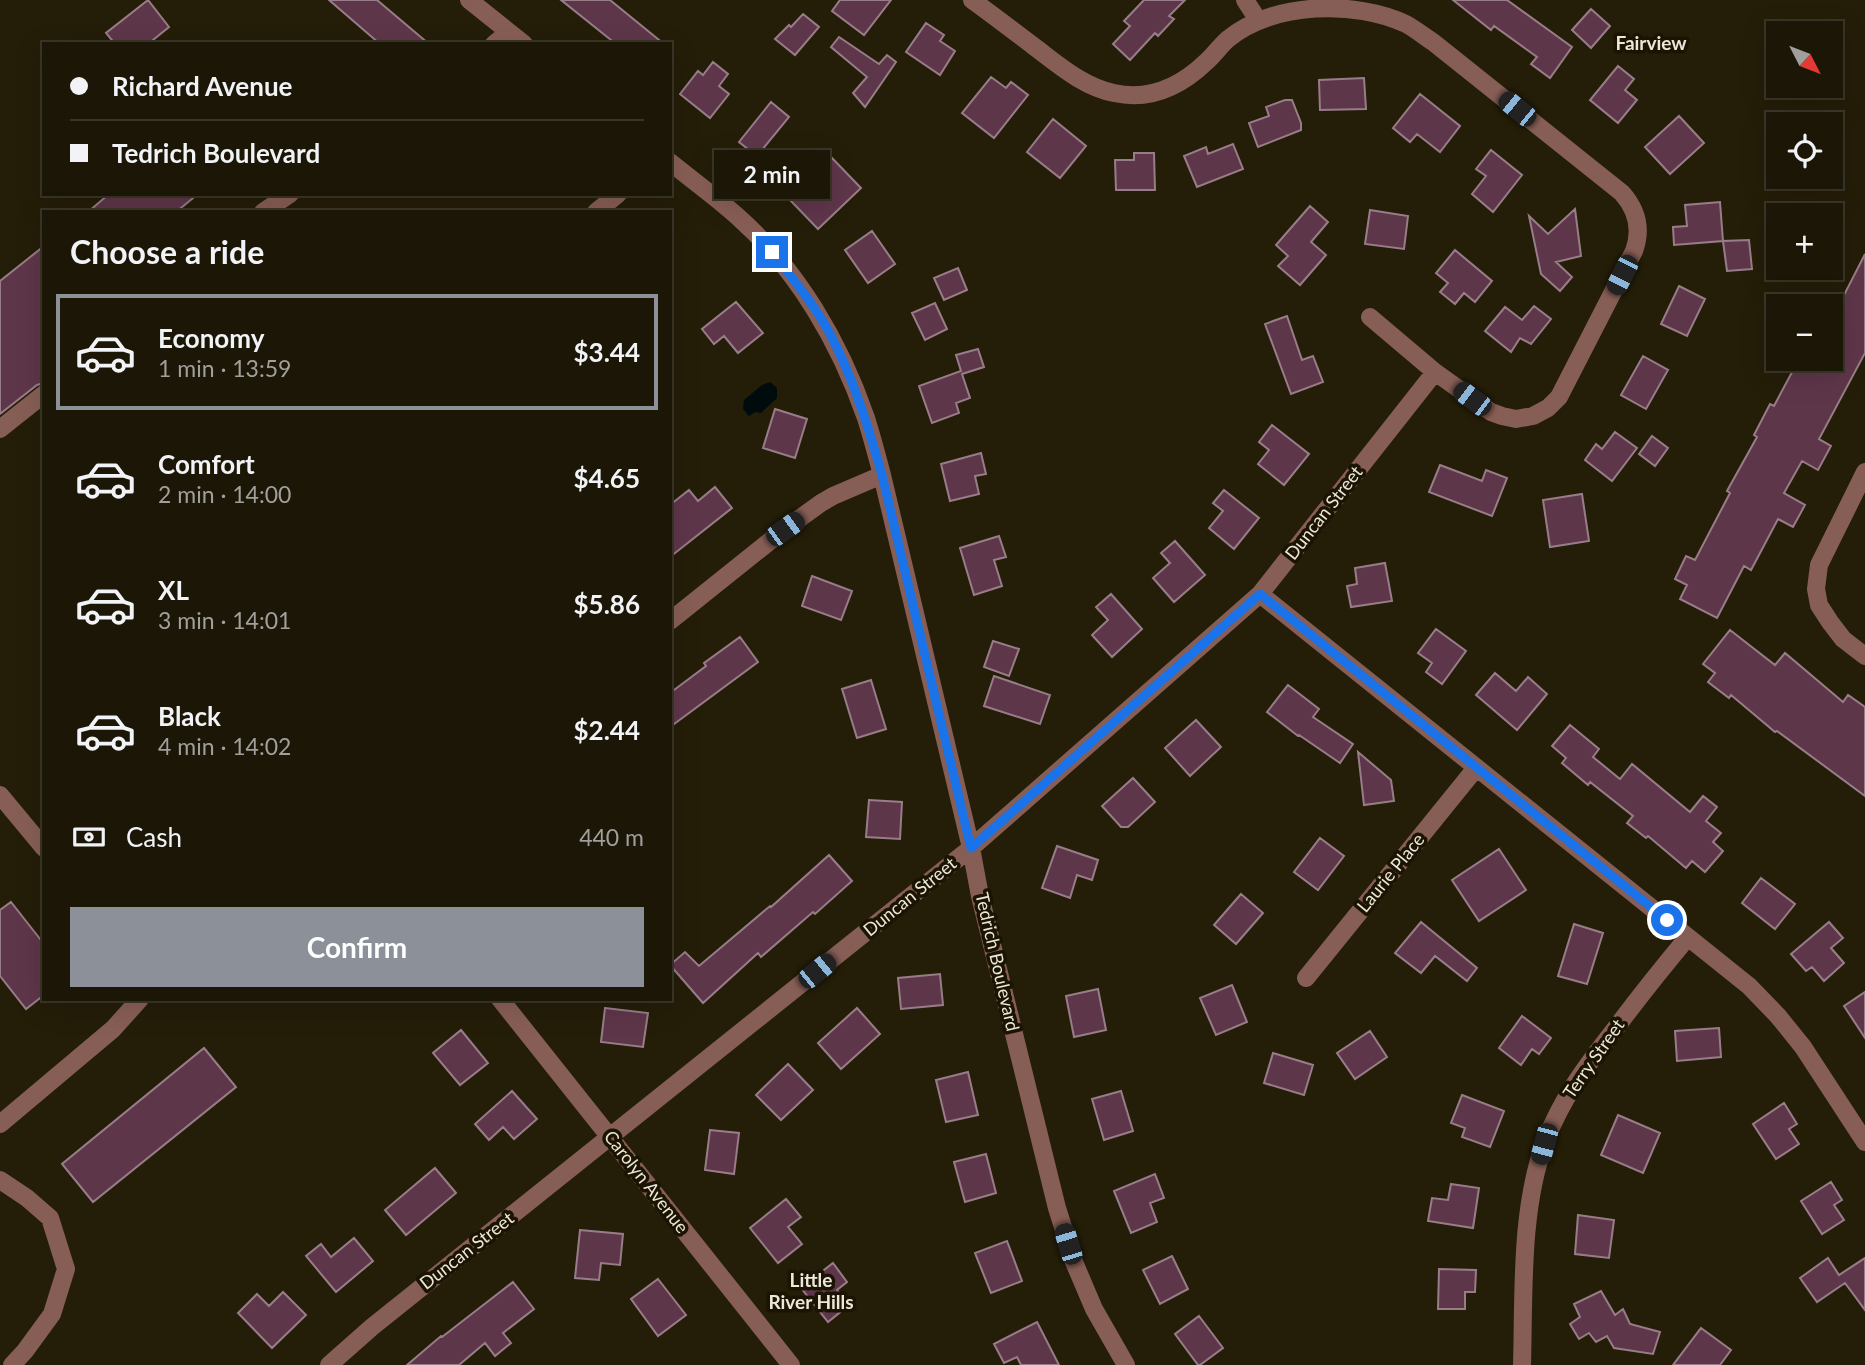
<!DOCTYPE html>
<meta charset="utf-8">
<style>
body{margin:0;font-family:Lato,sans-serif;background:#282314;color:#f1f3f6;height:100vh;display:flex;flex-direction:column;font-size:26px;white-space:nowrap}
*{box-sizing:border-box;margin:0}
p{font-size:23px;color:#a09f9b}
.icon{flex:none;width:38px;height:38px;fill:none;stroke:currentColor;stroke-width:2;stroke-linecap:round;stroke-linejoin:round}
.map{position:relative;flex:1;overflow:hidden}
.sheet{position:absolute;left:42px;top:210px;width:630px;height:791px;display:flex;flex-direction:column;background:#1b1606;border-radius:0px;box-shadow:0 7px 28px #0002,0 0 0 2px #393528}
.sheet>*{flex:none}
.hud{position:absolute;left:42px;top:42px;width:630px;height:154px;border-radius:0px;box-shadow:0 7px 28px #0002,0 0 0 2px #393528;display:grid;align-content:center;height:154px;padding:0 28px;background:#1b1606}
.needle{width:46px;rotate:132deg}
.buttons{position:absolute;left:1766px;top:21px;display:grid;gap:14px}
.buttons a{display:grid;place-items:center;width:77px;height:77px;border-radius:0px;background:#1b1606;box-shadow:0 7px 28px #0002,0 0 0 2px #393528;font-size:35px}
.end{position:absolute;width:32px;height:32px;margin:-16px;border:9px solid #1a73e8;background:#fff;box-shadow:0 0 0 4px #fff}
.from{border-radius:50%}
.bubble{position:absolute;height:49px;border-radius:0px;background:#1b1606;box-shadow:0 7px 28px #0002,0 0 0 2px #393528;font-size:23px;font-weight:700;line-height:49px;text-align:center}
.car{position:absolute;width:21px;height:42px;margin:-21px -10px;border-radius:9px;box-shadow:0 0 5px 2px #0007;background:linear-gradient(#222 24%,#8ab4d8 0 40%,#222 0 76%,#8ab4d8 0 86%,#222 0)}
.hud b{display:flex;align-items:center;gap:24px;height:66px;font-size:26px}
.hud b+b{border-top:2px solid #393528}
.hud i{width:18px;height:18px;background:#f1f3f6}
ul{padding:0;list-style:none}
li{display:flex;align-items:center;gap:21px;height:116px;margin:0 14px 10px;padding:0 14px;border:4px solid transparent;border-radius:0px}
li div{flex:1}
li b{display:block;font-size:26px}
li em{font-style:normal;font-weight:700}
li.selected{border-color:#8c9099}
li>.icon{width:63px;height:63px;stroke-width:1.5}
h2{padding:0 28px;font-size:32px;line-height:84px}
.pay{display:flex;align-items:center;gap:18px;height:77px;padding:0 28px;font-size:26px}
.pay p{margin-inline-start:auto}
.primary-button{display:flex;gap:14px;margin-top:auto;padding:14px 28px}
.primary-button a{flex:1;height:80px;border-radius:0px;background:#8c9099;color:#fff;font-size:28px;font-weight:700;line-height:80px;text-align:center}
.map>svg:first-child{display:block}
</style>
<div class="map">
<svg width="1865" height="1365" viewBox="0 0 1865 1365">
<rect width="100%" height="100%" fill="#241d08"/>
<path fill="#000b0d" d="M770,382L777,388V398L761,413L755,412L749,416L743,409L744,400L762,385Z"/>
<path fill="#5e3649" stroke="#987d89" stroke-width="2" d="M148,0L169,27L148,44H115L106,33Z
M329,0H377L429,44H380Z
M561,0H610L664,44H616Z
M840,0H891L864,35L832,11Z
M1144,0H1185L1169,16L1174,19L1158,36L1155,33L1130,60L1113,44L1130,26L1124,21Z
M1453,0H1507L1572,47L1550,78L1531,64L1537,57L1494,26L1491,30Z
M1591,9L1610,26L1591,48L1572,30Z
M803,14L819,27L795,55L775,39L789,25L791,27Z
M926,23L944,35L940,41L955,51L940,75L906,52Z
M839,37L879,64L887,55L896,62L865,107L853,93L867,77L831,47Z
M713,62L728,74L719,86L729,94L710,118L680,94L698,71L703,75Z
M1618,66L1634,79L1625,90L1637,100L1618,123L1590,100Z
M991,77L1006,88L1011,82L1028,95L994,138L962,113Z
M1364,78L1366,109L1320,110L1319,80Z
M1420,94L1460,126L1440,152L1417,134L1410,142L1393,128Z
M1285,100H1292L1301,123V130L1258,147L1249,123L1269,116L1266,107Z
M771,102L789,117L757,156L739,142Z
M1679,116L1704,143L1670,174L1645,147Z
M1053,119L1086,146L1060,178L1027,152Z
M1233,144L1243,169L1197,187L1184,156L1206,147L1208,154Z
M1491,150L1522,175L1493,212L1472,194L1486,176L1476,169Z
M1134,153H1154L1155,190H1116L1115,160H1134Z
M832,158L861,188L818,229L789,199Z
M109,194H198L176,212H88Z
M1720,202L1723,241L1674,245L1673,227L1687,226L1685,205Z
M1310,206L1328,222L1311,242L1326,255L1300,285L1278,266L1288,256L1276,245Z
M1575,209L1581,256L1556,262L1572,277L1560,291L1541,274L1529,216L1548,234Z
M1370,210L1408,216L1404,249L1365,244Z
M872,231L895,264L868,283L845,250Z
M1749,240L1752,269L1727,271L1723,241Z
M44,246V383L37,385L0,414V281Z
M1455,250L1492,281L1475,302L1464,293L1455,304L1440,292L1448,283L1436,273Z
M1865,254V353L1819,439L1831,446L1818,470L1802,461L1784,493L1805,505L1793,527L1778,519L1751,570L1744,566L1717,618L1680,599L1687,585L1675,579L1686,556L1695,560L1730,493L1727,491L1757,437L1754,435L1770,404L1774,406L1799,359H1830V296L1841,301Z
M958,268L967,290L944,300L934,278Z
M1679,286L1705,299L1687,336L1661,324Z
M736,302L763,333L738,353L724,336L714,344L702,329Z
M935,303L947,329L925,340L912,313Z
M1534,306L1551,319L1531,344L1520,338L1511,352L1485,331L1505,307L1522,320Z
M1287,316L1302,360L1313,356L1323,382L1291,394L1265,324Z
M978,349L984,367L962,374L970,398L956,403L959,413L932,423L919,386L961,371L956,355Z
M1643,356L1668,370L1646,409L1621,395Z
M775,409L807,419L795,458L763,448Z
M1272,425L1309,454L1284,485L1258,464L1269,450L1259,442Z
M1615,432L1637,448L1612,481L1585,460L1596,444L1602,449Z
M1652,436L1668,448L1655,466L1639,454Z
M981,453L986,474L975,476L979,494L950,501L941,464Z
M1440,465L1482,481L1486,470L1507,478L1492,516L1429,492Z
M715,487L732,508L670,557V505L689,490L698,501Z
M1224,490L1259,518L1234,549L1209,528L1223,511L1213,503Z
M1582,494L1589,541L1550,547L1543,500Z
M999,536L1006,557L994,560L1002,586L974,595L960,548Z
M1175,541L1205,575L1174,602L1153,578L1170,563L1161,553Z
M1385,563L1392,601L1351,607L1347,586L1357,584L1355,568Z
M812,576L852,591L841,620L802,606Z
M1111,594L1142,629L1112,657L1092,635L1108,620L1096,607Z
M1436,629L1466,651L1442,684L1426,672L1432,663L1418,653Z
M1730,630L1775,665L1785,653L1843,702L1848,695L1865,707V796L1777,731L1775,732L1731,695L1729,698L1708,682L1715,673L1703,664Z
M740,637L758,662L670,727V693L706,666L704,663Z
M993,641L1019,649L1009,676L984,667Z
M1495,673L1516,691L1528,677L1547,694L1517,730L1476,695Z
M994,676L1050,695L1040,724L984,706Z
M871,680L886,729L857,738L842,689Z
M1288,685L1319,709L1313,717L1353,744L1340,763L1299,735L1298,736L1267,712Z
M1196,720L1221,747L1190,776L1165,748Z
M1570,725L1599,749L1593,757L1620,779L1632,764L1690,812L1703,796L1717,807L1706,821L1721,833L1713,842L1723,851L1705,872L1692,861L1686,868L1648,836L1646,838L1627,823L1633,816L1590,782L1588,785L1562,763L1566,758L1552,746Z
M1358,752L1391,780L1394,801L1364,805Z
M1133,778L1155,802L1128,827H1121L1102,806Z
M869,800L902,802L900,839L866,837Z
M1320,838L1344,856L1318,890L1294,872Z
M1057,846L1098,860L1092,880L1077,875L1070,898L1042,888Z
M1499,849L1526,890L1479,921L1452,880Z
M829,855L852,881L815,914L813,912L761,957L758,953L703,1003L670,965L685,952L699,966L770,906L771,907Z
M1761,878L1795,904L1775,929L1742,903Z
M1241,894L1263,913L1236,944L1214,925Z
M11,902L44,944V995L26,1009L0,976V910Z
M1421,922L1477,968L1467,981L1435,956L1421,973L1395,953Z
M1829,922L1843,938L1831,948L1844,963L1824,981L1812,967L1806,971L1791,954Z
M1574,924L1603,933L1587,984L1558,976Z
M940,974L943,1005L901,1009L898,978Z
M1232,985L1247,1022L1216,1035L1200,998Z
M1098,989L1106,1030L1074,1037L1066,996Z
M1865,992V1038L1844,1006Z
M605,1008L648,1013L643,1047L601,1042Z
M857,1008L880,1034L841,1069L818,1043Z
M1522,1016L1551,1038L1539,1054L1532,1049L1521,1065L1499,1048Z
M1719,1028L1721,1057L1677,1061L1675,1031Z
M461,1030L488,1063L460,1085L433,1053Z
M1370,1031L1387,1057L1355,1079L1337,1053Z
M204,1048L236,1087L93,1202L62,1164Z
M1273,1053L1313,1065L1304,1095L1264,1083Z
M788,1064L813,1090L781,1120L756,1095Z
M968,1072L978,1115L946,1122L936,1080Z
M512,1091L537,1119L514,1139L503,1127L489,1140L475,1124Z
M1121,1091L1133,1131L1104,1140L1092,1099Z
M1462,1095L1504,1111L1490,1147L1462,1137L1465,1128L1451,1123Z
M1784,1103L1797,1124L1789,1129L1799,1144L1776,1159L1753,1124Z
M1618,1115L1660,1133L1643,1173L1601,1155Z
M710,1130L739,1133L734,1174L705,1170Z
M986,1154L996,1193L965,1202L954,1162Z
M435,1168L456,1193L406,1235L385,1210Z
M1155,1174L1164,1198L1150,1203L1157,1222L1131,1233L1114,1191Z
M1831,1182L1842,1200L1834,1205L1844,1220L1822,1234L1801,1201Z
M1451,1184L1479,1188L1473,1228L1428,1221L1432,1198L1448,1200Z
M786,1199L801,1217L788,1227L802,1244L778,1263L750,1228Z
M1578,1215L1614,1220L1609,1258L1575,1254Z
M580,1230L623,1234L620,1265L601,1263L599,1280L575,1278Z
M354,1238L373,1261L336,1292L306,1256L321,1244L331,1257Z
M1007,1241L1022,1281L991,1293L975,1253Z
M1172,1256L1188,1289L1160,1304L1143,1270Z
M1828,1258L1839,1275L1865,1258V1310L1845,1283L1817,1302L1800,1278Z
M833,1263L847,1282L837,1290L849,1305L828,1322L801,1288Z
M1439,1269L1476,1270L1475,1292H1465V1309H1438Z
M658,1279L686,1315L658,1336L631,1299Z
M513,1282L534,1309L503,1333L511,1343L495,1356L485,1343L459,1365H407L441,1336L442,1337Z
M1601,1291L1615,1315L1623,1309L1630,1324L1660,1332L1653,1354L1614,1348L1607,1336L1596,1342L1589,1333L1579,1339L1570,1324L1580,1317L1574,1304Z
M283,1292L306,1315L272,1348L238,1313L257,1294L269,1306Z
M1199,1316L1223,1348L1200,1365H1198L1175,1334Z
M1037,1322L1059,1365H1021L1017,1357L1004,1363L994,1344Z
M1701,1328L1731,1350L1720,1365H1673Z"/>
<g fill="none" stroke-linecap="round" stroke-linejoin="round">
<path stroke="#875e55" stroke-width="18" d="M469,0L524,44
M972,0C994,16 1015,32 1036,48C1060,66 1084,87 1114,93C1150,101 1181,86 1206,62C1214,55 1220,46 1228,39C1272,2 1356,0 1406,24C1415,29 1424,36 1433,42L1622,193C1637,210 1642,229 1634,251L1559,397L1548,408L1533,416L1516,419L1502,416L1491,412L1435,372L1370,317
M1245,0L1258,20
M494,44L509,32
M670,162C692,180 716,197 737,216C798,270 840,343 866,418C872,437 877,456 882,475L971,848L980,896L1057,1208L1074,1262L1094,1309L1126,1365
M263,212L290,194
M596,212L618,194
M0,429L44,394
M1865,472L1819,565L1816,589L1819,605L1830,622L1843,639L1865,656
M1260,594L1749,986L1778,1016L1803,1047L1865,1142
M670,621L785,529L821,503L833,496L882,475
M0,795L44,848
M1306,978L1476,768
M500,999L791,1365
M0,1124L113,1029L140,999
M0,1180L27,1198L50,1218L66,1269L52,1314L25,1351L12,1365
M329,1365L372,1327L971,848L1260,594L1435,372
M1522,1365C1524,1294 1520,1209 1545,1142C1562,1098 1586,1066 1615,1029C1639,997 1663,967 1688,937"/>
</g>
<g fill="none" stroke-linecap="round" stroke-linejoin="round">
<path stroke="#1a73e8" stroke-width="9" d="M772,252C792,278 813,303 829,332C853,377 868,426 882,475L971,848L1260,594L1667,920"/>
</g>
<g text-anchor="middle" stroke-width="7" stroke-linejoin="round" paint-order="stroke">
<g font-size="18" fill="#ece7da" stroke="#1b1402">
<text transform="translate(1324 513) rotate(-52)" y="6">Duncan Street</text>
<text transform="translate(1391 873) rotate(-51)" y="6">Laurie Place</text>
<text transform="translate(910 897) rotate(-39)" y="6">Duncan Street</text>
<text transform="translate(997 962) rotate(77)" y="6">Tedrich Boulevard</text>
<text transform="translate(1594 1059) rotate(-55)" y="6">Terry Street</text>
<text transform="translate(646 1182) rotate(52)" y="6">Carolyn Avenue</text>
<text transform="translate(467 1251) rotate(-38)" y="6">Duncan Street</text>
</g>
<g font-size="19" font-weight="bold" fill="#ece7da" stroke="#1b1402">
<text x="1651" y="50">Fairview</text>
<text x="811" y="1287">Little<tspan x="811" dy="22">River Hills</tspan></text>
</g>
</g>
</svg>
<div class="buttons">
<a><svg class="needle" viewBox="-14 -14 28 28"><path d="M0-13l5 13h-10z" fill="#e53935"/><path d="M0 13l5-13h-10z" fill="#a09f9b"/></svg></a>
<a><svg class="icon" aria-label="locate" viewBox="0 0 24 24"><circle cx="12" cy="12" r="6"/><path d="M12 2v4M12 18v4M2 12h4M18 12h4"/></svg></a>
<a>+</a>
<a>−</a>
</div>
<i class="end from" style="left:1667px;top:920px"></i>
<i class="end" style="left:772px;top:252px"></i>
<div class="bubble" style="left:714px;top:150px;width:116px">2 min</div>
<i class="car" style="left:1517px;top:109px;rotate:309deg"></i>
<i class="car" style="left:1622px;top:275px;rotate:207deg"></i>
<i class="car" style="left:1472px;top:399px;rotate:307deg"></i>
<i class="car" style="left:785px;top:529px;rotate:54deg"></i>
<i class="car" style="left:817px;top:971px;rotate:51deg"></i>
<i class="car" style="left:1544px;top:1144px;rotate:195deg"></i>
<i class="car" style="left:1068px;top:1244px;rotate:343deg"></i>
<div class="hud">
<b><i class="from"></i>Richard Avenue</b>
<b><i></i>Tedrich Boulevard</b>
</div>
<section class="sheet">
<h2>Choose a ride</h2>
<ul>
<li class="selected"><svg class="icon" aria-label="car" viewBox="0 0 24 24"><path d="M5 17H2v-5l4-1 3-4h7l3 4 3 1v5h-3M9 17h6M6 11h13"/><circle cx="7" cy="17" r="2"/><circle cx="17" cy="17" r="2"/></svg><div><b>Economy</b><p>1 min · 13:59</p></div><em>$3.44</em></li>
<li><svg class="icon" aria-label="car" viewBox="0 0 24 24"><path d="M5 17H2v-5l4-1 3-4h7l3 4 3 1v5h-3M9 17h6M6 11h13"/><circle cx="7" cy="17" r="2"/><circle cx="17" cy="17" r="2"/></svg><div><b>Comfort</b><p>2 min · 14:00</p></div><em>$4.65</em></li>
<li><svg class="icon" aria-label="car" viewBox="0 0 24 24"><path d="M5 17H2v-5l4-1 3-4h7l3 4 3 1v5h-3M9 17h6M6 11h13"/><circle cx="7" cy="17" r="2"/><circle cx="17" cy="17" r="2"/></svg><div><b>XL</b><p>3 min · 14:01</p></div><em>$5.86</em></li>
<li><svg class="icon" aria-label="car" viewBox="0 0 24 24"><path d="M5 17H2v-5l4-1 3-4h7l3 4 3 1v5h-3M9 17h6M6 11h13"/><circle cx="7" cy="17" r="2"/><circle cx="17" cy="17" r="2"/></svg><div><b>Black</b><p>4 min · 14:02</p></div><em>$2.44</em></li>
</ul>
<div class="pay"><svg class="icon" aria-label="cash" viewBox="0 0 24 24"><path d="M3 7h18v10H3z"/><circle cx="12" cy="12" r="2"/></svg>Cash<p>440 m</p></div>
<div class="primary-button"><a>Confirm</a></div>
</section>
</div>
